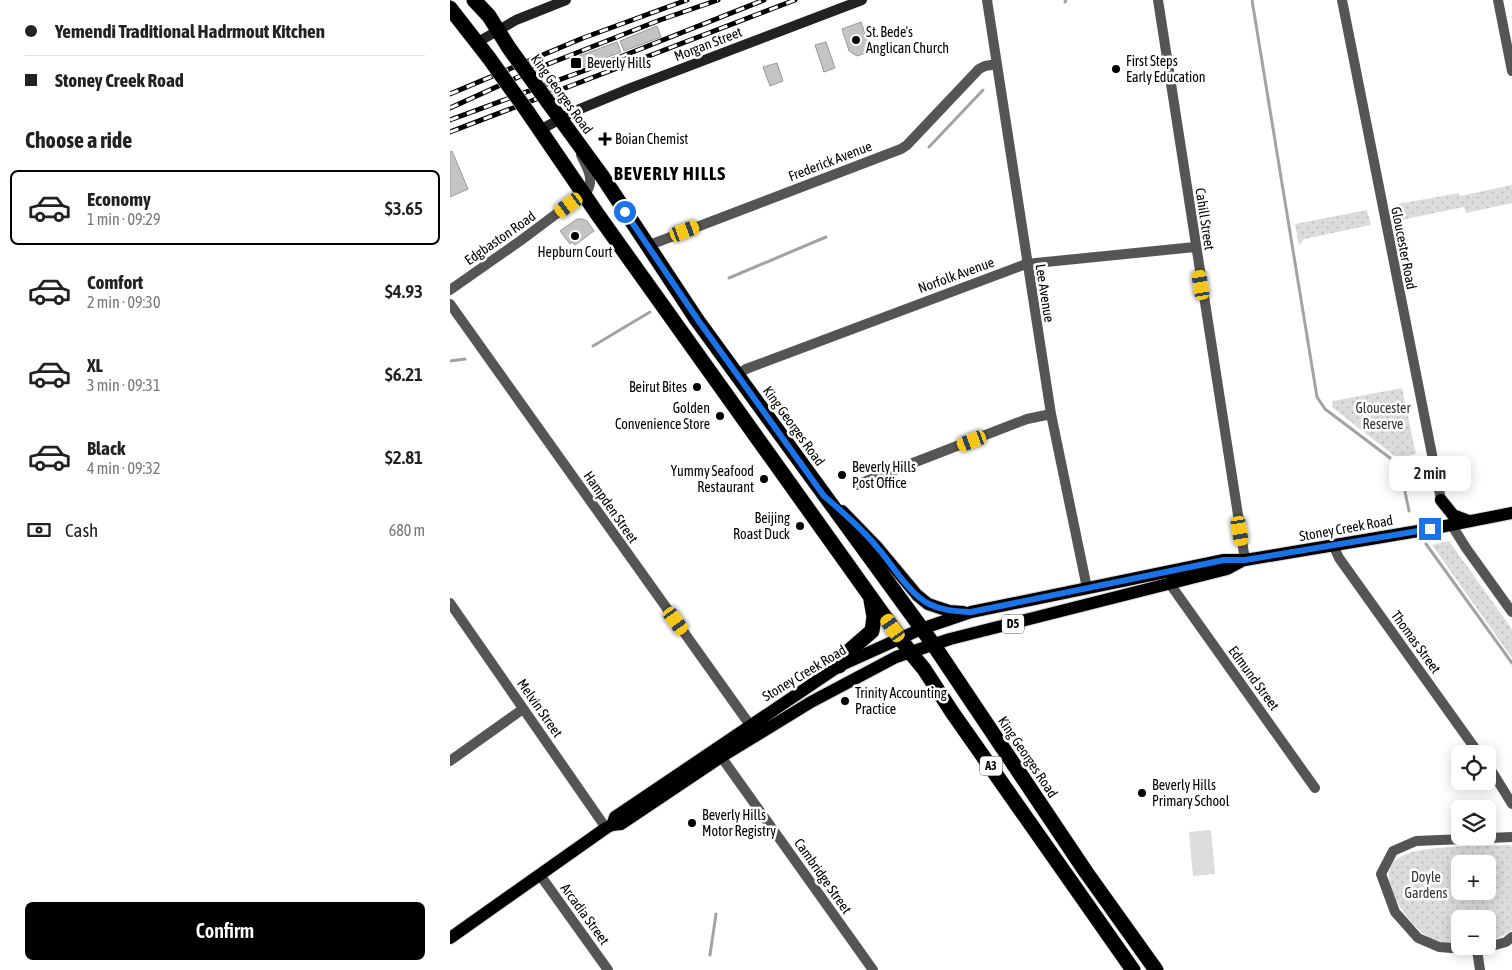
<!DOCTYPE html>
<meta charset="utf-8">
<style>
body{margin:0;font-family:"Asap Condensed",sans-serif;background:#f6f6f6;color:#222;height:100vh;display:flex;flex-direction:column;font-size:19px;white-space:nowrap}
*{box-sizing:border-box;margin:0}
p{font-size:16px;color:#767676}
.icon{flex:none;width:28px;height:28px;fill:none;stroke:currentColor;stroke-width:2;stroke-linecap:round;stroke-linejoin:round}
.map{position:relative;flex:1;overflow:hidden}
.drawer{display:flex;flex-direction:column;background:#fff;width:450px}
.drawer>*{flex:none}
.top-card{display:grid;align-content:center;height:110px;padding:0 25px;background:#fff}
.tools{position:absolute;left:1001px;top:745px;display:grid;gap:10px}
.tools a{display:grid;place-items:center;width:45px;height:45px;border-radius:8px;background:#fff;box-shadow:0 2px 12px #0003;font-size:25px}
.end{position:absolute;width:22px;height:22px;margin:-11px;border:6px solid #1a73e8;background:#fff;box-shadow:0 0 0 2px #fff}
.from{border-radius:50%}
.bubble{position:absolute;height:35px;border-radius:8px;background:#fff;box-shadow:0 2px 12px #0003;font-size:16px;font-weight:600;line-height:35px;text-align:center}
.car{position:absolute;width:15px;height:30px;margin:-15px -8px;border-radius:6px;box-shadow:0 0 4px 1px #0007;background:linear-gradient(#f5c518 24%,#345 0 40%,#f5c518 0 76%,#345 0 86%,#f5c518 0)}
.top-card b{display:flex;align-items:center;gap:18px;height:48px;font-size:19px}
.top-card b+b{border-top:1px solid #e0e0e0}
.top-card i{width:12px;height:12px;background:#222}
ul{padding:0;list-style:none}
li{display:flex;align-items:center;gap:15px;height:75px;margin:0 10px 8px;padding:0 15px;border:2px solid transparent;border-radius:8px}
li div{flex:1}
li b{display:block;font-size:19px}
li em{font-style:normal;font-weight:600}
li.active{border-color:#000}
li>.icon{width:45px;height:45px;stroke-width:1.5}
h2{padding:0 25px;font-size:22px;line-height:60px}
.pay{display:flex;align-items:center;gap:12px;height:55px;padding:0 25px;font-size:19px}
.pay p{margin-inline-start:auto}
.button{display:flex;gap:10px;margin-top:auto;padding:10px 25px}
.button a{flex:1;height:58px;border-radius:8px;background:#000;color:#fff;font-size:20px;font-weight:600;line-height:58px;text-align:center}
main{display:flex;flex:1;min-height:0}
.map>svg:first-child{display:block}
</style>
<main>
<section class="drawer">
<div class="top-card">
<b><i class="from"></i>Yemendi Traditional Hadrmout Kitchen</b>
<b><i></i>Stoney Creek Road</b>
</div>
<h2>Choose a ride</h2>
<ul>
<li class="active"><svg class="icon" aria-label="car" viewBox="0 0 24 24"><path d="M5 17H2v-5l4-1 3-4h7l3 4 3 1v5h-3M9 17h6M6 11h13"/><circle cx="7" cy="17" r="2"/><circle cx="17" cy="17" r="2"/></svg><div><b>Economy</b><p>1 min · 09:29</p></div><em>$3.65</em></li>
<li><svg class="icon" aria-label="car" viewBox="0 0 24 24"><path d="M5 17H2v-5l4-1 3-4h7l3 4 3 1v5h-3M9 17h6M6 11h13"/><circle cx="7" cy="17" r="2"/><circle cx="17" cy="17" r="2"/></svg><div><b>Comfort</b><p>2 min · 09:30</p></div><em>$4.93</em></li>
<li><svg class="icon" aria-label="car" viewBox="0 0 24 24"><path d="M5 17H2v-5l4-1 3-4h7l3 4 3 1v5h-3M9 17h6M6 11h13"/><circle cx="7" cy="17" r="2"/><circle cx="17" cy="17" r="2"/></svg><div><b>XL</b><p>3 min · 09:31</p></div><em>$6.21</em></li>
<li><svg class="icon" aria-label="car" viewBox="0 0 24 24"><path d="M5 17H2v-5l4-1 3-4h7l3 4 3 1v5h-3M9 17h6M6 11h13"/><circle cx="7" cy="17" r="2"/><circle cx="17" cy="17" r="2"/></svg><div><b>Black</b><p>4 min · 09:32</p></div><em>$2.81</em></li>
</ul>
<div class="pay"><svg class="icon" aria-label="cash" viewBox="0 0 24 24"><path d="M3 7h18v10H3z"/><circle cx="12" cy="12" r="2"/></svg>Cash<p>680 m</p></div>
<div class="button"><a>Confirm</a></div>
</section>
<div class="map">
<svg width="1062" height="970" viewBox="0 0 1062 970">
<defs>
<pattern id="park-dots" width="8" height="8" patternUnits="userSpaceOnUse" patternTransform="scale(1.25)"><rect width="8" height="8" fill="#dcdcdc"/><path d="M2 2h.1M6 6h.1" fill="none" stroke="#bbb" stroke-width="1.8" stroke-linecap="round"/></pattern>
</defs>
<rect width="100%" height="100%" fill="#fff"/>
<path fill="#dcdcdc" d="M761,830L765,874L743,876L739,832Z"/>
<path fill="url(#park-dots)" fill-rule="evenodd" d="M1062,185V203L1016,213L1014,207L951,220L948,204L1009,193L1010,196Z
M917,210L921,225L854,239L849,246L845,224Z
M952,388L966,454L947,458L882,407L883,401Z
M999,541L1062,629V658L982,545Z
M1057,845L1062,846V930L1055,935L1038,941V919H1010V944C999,944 990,943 980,938C961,927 922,879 947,859C965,844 1032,847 1057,845ZM1010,864H1038V891H1010Z"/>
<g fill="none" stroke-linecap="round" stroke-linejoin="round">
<path stroke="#a3a3a3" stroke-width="3" d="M802,0L867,397L875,409L940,458L951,472L959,511
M615,2L616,0
M479,147L533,90
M279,278L376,237
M143,346L200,312
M0,361L15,359
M976,544L1062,663
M260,955L266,914"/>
</g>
<path fill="#c4c4c4" stroke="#999" d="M411,22L421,51L407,56L399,51L392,29Z
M207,26L211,37L174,51L170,41Z
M167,42L171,52L133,67L129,56Z
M376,42L385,68L374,72L365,45Z
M327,63L333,81L320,86L313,67Z
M2,151L18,189L0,197V152Z
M127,219H132L137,221L144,231L125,245L122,242L120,244L110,231Z"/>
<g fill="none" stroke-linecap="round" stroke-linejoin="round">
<g stroke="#dbdbdb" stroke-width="14">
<path id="primary" d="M991,500L1003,515L1019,521
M392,511L427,547L467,595L478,604L499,611L513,612
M162,825L165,817L389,666L471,629L521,612L774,560H795L980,529L1062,513
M0,938L156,828L162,825L171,824L271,757L361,702L446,657L500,639L777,569L792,561"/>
</g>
<g stroke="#dbdbdb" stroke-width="16">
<path id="highway" d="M24,0L39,16L59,48
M0,8L39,58
M98,102L152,176L247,320L483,644L636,872L706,970
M77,111L148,215L460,652L474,669L502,712L683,970
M389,666L399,651L422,631L424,617L421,600"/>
</g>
<path stroke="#555" stroke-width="10" d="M537,0L601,414L637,588
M708,0L795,560
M892,0L991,500
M1048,0L1062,71
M197,246L451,149L457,145L529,69L535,66L547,64
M0,290L70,241L137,191C145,179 136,166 131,155
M0,304L300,725
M287,375L296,369L576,264L745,247
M406,485L577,419L601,414
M1001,524L1016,548L1062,612
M883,545L889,558L1029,754
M720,584L865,788
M0,603L156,828
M267,751L423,970
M0,761L73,709
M1038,765L1062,804
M1062,837L966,841L943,851L931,874L945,912L968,938L989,947L1027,950L1056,942L1062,937
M90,875L158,970
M1027,950L1030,970"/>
<path stroke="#222" stroke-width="10" d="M28,42L66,20L116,0
M90,130L125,111L181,88L412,0"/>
<use href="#primary" stroke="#000" stroke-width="12"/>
<use href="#highway" stroke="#000" stroke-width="15"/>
<g stroke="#000" stroke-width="5">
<path id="rail" d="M0,94L133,38L237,0
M0,108L88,68L210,20L268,0
M0,120L155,63L314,0
M0,132L345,0"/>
</g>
<use href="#rail" stroke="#fff" stroke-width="3" stroke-dasharray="9" stroke-linecap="butt"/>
<g stroke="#dbdbdb" stroke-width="16" stroke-linecap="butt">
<path id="highway-bridge" d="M59,48L98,102
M39,58L77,111"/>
</g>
<use href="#highway-bridge" stroke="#000" stroke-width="15"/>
</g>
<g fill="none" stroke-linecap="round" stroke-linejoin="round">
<path stroke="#1a73e8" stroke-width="6" d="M175,212L248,320L374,496C393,512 411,528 427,547C442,564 459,594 479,604C493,611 506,611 521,612L774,560H795L980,529"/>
</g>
<g fill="#000" stroke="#fff" stroke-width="2">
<circle cx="406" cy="40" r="5"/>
<rect x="120" y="57" width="12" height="12" rx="2.5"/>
<circle cx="666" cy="69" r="5"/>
<path d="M152.5 131.5h5v5h5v5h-5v5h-5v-5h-5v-5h5z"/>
<circle cx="125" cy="236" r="5"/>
<circle cx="247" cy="387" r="5"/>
<circle cx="270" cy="416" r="5"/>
<circle cx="392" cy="475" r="5"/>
<circle cx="314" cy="479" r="5"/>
<circle cx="350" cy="526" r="5"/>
<circle cx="395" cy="701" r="5"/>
<circle cx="692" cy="793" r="5"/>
<circle cx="242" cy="823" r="5"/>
</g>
<g text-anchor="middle" stroke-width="5" stroke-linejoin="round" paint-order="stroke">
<g fill="#fff" stroke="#4c4c4c" stroke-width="1">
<rect x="552" y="614.5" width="22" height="19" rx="4"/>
<rect x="530" y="756.5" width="22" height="19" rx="4"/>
</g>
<g font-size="12" font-weight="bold" fill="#000">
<text x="563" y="628">D5</text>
<text x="541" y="770">A3</text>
</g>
<g font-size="14" fill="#000" stroke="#fff" text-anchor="start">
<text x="416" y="37">St. Bede's<tspan x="416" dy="16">Anglican Church</tspan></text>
<text x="676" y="66">First Steps<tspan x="676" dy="16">Early Education</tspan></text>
<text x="137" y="68">Beverly Hills</text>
<text x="165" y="144">Boian Chemist</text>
<text x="125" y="257" text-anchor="middle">Hepburn Court</text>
<text x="237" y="392" text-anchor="end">Beirut Bites</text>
<text x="260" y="413" text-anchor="end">Golden<tspan x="260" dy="16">Convenience Store</tspan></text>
<text x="402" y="472">Beverly Hills<tspan x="402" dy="16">Post Office</tspan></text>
<text x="304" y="476" text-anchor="end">Yummy Seafood<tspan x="304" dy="16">Restaurant</tspan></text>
<text x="340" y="523" text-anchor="end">Beijing<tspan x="340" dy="16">Roast Duck</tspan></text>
<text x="405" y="698">Trinity Accounting<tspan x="405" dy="16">Practice</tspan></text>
<text x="702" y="790">Beverly Hills<tspan x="702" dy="16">Primary School</tspan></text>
<text x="252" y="820">Beverly Hills<tspan x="252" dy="16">Motor Registry</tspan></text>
</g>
<g font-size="14" fill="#000" stroke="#fff">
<text transform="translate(258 44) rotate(-21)" y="5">Morgan Street</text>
<text transform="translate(112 94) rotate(54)" y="5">King Georges Road</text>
<text transform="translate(380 161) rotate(-21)" y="5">Frederick Avenue</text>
<text transform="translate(755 219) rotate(81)" y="5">Cahill Street</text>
<text transform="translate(50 238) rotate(-35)" y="5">Edgbaston Road</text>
<text transform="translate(954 248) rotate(79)" y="5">Gloucester Road</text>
<text transform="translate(506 275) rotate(-20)" y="5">Norfolk Avenue</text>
<text transform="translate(595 293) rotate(81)" y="5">Lee Avenue</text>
<text transform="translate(344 426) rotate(54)" y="5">King Georges Road</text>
<text transform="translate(161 507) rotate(55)" y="5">Hampden Street</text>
<text transform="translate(896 528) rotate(-10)" y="5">Stoney Creek Road</text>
<text transform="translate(966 642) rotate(54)" y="5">Thomas Street</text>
<text transform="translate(354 673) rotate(-31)" y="5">Stoney Creek Road</text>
<text transform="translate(804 678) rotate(54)" y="5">Edmund Street</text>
<text transform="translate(90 708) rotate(55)" y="5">Melvin Street</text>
<text transform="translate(578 757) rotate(56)" y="5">King Georges Road</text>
<text transform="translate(373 876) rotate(55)" y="5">Cambridge Street</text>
<text transform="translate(135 914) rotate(54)" y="5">Arcadia Street</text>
</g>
<g font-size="14" fill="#333" stroke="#fff">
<text x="933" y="413">Gloucester<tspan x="933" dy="16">Reserve</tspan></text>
<text x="976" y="882">Doyle<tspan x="976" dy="16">Gardens</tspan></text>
</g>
<g font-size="19" font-weight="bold" letter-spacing="1" fill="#000" stroke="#fff">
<text x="220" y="180">BEVERLY HILLS</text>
</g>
</g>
</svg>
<div class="tools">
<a><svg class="icon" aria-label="locate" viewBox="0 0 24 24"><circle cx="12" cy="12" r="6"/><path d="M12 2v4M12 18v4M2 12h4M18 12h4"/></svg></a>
<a><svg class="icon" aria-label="layers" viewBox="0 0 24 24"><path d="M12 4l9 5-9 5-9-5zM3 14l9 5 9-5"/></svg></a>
<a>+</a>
<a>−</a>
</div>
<i class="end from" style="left:175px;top:212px"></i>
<i class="end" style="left:980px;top:529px"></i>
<div class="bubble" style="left:939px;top:456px;width:82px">2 min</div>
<i class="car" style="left:119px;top:205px;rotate:234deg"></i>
<i class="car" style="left:235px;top:231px;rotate:69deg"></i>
<i class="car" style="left:751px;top:285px;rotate:351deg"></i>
<i class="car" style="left:522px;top:441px;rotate:249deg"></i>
<i class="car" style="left:790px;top:531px;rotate:171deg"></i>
<i class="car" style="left:226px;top:621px;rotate:144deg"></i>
<i class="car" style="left:443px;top:628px;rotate:325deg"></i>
</div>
</main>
